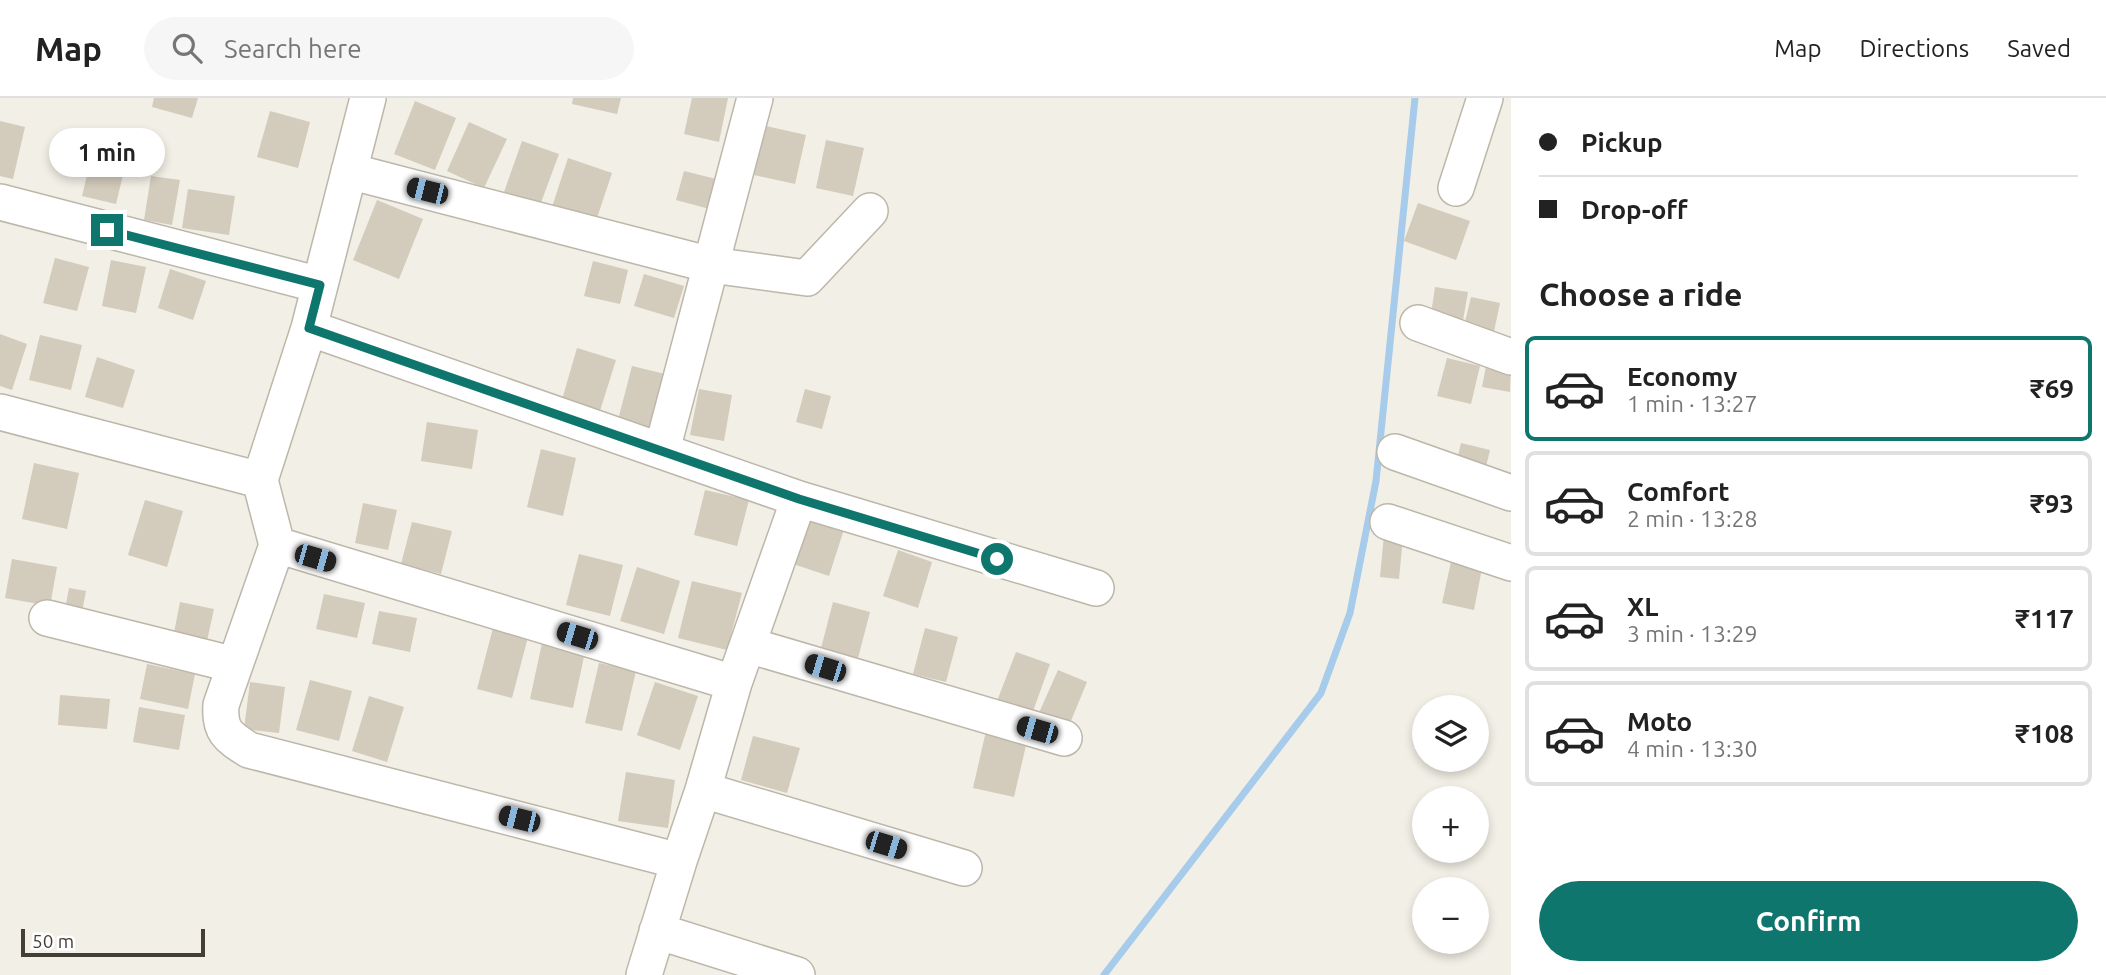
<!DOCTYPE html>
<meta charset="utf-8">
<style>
body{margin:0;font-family:Ubuntu,sans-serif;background:#f6f6f6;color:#222;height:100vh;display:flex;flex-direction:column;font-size:26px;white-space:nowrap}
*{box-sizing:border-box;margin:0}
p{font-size:23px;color:#767676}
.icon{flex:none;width:38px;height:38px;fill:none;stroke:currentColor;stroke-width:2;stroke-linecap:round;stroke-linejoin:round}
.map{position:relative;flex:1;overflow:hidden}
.sheet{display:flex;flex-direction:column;background:#fff;width:595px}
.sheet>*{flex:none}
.guide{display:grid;align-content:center;height:154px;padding:0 28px;background:#fff}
.fabs{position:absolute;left:1412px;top:597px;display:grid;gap:14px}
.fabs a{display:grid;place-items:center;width:77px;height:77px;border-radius:50%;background:#fff;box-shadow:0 4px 10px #0003;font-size:35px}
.scale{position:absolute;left:21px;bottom:18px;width:184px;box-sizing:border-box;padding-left:7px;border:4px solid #443f36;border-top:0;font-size:19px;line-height:24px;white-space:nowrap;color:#443f36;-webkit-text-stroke:5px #fff;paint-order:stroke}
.end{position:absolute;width:32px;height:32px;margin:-16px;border:9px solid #0f766e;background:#fff;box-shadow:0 0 0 4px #fff}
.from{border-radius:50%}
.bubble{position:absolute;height:49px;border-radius:24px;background:#fff;box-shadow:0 4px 10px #0003;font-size:23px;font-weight:700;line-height:49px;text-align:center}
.car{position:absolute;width:21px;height:42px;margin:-21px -10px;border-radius:9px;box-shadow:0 0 5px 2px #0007;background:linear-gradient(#222 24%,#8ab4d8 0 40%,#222 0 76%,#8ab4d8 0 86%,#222 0)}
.guide b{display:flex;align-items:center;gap:24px;height:66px;font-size:26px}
.guide b+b{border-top:2px solid #e0e0e0}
.guide i{width:18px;height:18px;background:#222}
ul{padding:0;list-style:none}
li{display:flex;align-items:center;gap:21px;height:105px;margin:0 14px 10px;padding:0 14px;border:4px solid #e0e0e0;border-radius:10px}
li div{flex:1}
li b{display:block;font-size:26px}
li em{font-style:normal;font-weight:700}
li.active{border-color:#0f766e}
li>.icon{width:63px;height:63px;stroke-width:1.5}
h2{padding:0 28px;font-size:32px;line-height:84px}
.button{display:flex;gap:14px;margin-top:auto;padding:14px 28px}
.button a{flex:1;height:80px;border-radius:42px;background:#0f766e;color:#fff;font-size:28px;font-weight:700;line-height:80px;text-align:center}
header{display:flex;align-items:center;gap:42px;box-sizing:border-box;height:98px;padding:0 35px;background:#fff;border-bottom:2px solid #e0e0e0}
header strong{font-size:33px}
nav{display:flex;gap:38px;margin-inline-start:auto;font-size:24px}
.search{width:490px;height:63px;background:#f6f6f6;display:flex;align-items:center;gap:18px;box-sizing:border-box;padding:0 24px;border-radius:38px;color:#767676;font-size:26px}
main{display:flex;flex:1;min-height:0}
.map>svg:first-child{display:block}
</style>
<header>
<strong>Map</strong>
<div class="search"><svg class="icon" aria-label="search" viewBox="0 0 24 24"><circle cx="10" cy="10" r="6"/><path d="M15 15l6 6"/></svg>Search here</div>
<nav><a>Map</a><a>Directions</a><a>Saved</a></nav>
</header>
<main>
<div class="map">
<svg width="1511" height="877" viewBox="0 0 1511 877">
<rect width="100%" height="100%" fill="#f2efe6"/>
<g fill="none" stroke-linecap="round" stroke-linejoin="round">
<path stroke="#a6cbeb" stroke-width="7" d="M1104,877L1321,595L1350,515L1376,383L1415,0"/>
</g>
<path fill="#d3cbbc" d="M154,0H198L192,20L152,9Z
M573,0H621L617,16L572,6Z
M692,0H728L719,44L684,36Z
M415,3L456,20L435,72L394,56Z
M270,13L310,24L298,70L257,59Z
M0,23L25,29L13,81L0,78Z
M469,24L507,41L484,90L447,73Z
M766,28L806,37L795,86L754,77Z
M826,42L864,50L853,98L816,90Z
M522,43L559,56L539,110L503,97Z
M94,48L128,56L116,106L82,98Z
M568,60L612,75L596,123L552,109Z
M684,73L720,82L713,112L676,102Z
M151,78L180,82L172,127L144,122Z
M188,91L235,98L229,137L182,130Z
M377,102L423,121L399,181L353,162Z
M1418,105L1470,123L1456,162L1404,143Z
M55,160L89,169L77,213L43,205Z
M111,162L146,169L136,215L102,208Z
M593,163L628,172L620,206L584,198Z
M170,171L206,183L193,222L158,210Z
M644,176L684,188L674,220L634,208Z
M1435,189L1468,194L1462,228L1430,223Z
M1471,199L1500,205L1493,238L1463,232Z
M0,236L27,246L12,292L0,288Z
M40,237L82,247L71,292L29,282Z
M577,250L616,262L599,316L561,305Z
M1488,258L1511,263L1510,294L1482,289Z
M97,259L135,272L123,310L85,299Z
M1447,260L1480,268L1471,306L1437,298Z
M632,268L665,276L651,331L618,322Z
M699,291L732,297L724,343L690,337Z
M805,291L831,298L822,331L796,324Z
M427,324L478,332L472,371L421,363Z
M1461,345L1490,352L1484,377L1455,370Z
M541,351L576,360L563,418L527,409Z
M34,365L79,375L67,431L22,421Z
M705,392L749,402L737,448L694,437Z
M145,402L183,413L167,469L128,457Z
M363,405L397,412L388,452L355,445Z
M807,413L846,425L829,478L790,465Z
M412,424L452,433L441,476L401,466Z
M1384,437L1403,439L1399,481L1380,479Z
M898,452L932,464L918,510L883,498Z
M579,456L623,467L610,518L566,507Z
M12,461L57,469L50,508L5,500Z
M1451,464L1482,470L1474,512L1442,505Z
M637,469L680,483L664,536L620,523Z
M692,483L742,495L727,552L678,540Z
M69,490L86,493L81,519L64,516Z
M324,496L365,505L357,540L316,531Z
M180,504L214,511L205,552L172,545Z
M833,504L870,514L857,564L820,554Z
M379,513L417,520L410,554L372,546Z
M493,530L528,539L512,600L477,591Z
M925,530L958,539L946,584L913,576Z
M542,545L585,554L573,610L530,601Z
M1016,554L1050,566L1032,616L997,603Z
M599,565L636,573L622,633L585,625Z
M147,566L195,576L188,611L140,601Z
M1058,572L1087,584L1068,630L1038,617Z
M310,582L352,593L339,643L296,632Z
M250,584L285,589L279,635L244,631Z
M655,584L698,598L680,652L637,637Z
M60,597L110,601L107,631L58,627Z
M369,598L404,609L387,664L352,653Z
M139,609L185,617L179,652L133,644Z
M986,633L1027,643L1014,699L973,690Z
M753,638L800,650L787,695L741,682Z
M626,674L675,682L668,730L618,723Z"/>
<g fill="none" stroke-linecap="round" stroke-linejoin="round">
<g stroke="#bdb7aa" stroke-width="38">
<path id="minor" d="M349,73L711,167L807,180L870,113
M1456,90L1485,0
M0,104L320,187
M1418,225L1511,259
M309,230L799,401L1096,490
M0,314L260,382L309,230L368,0
M662,352L755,0
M1395,354L1511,395
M260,382L277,447L734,585
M1388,424L1511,465
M277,447L221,607C219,633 228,639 249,652L679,763L703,692L734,585L799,401
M47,520L235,567
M748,547L1064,640
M703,692L964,770
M657,833L797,877
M644,877L679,763"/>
</g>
<use href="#minor" stroke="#fff" stroke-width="35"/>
</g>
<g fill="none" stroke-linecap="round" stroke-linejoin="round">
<path stroke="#0f766e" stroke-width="9" d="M107,132L320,187L309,230L799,401L997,461"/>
</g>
</svg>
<div class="fabs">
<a><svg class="icon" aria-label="layers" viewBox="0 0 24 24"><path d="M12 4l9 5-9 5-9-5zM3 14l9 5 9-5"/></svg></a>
<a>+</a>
<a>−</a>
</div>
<div class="scale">50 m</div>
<i class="end from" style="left:997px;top:461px"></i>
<i class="end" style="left:107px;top:132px"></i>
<div class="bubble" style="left:49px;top:30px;width:116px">1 min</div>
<i class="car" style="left:427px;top:93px;rotate:284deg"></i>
<i class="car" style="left:315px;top:460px;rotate:106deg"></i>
<i class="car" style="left:577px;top:538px;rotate:287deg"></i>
<i class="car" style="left:825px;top:570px;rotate:287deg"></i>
<i class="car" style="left:1037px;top:632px;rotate:286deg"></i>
<i class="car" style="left:519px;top:721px;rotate:284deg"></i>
<i class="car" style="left:886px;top:747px;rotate:107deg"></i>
</div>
<section class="sheet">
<div class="guide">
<b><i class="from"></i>Pickup</b>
<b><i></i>Drop-off</b>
</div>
<h2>Choose a ride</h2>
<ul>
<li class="active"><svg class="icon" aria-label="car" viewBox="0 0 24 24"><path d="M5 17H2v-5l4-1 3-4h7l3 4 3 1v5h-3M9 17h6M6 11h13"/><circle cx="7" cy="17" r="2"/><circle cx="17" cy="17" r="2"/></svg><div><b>Economy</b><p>1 min · 13:27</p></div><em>₹69</em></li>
<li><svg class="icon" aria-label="car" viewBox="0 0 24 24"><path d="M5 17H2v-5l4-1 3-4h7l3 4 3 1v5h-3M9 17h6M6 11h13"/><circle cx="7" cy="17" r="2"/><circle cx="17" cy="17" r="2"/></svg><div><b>Comfort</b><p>2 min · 13:28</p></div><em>₹93</em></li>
<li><svg class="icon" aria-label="car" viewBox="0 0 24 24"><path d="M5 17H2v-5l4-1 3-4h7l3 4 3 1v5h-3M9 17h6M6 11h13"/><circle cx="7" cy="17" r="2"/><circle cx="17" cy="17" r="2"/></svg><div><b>XL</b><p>3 min · 13:29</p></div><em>₹117</em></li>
<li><svg class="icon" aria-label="car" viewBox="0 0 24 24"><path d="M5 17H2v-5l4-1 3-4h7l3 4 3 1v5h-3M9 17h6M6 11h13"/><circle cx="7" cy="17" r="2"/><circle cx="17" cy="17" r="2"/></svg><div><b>Moto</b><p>4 min · 13:30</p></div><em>₹108</em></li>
</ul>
<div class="button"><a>Confirm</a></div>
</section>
</main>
